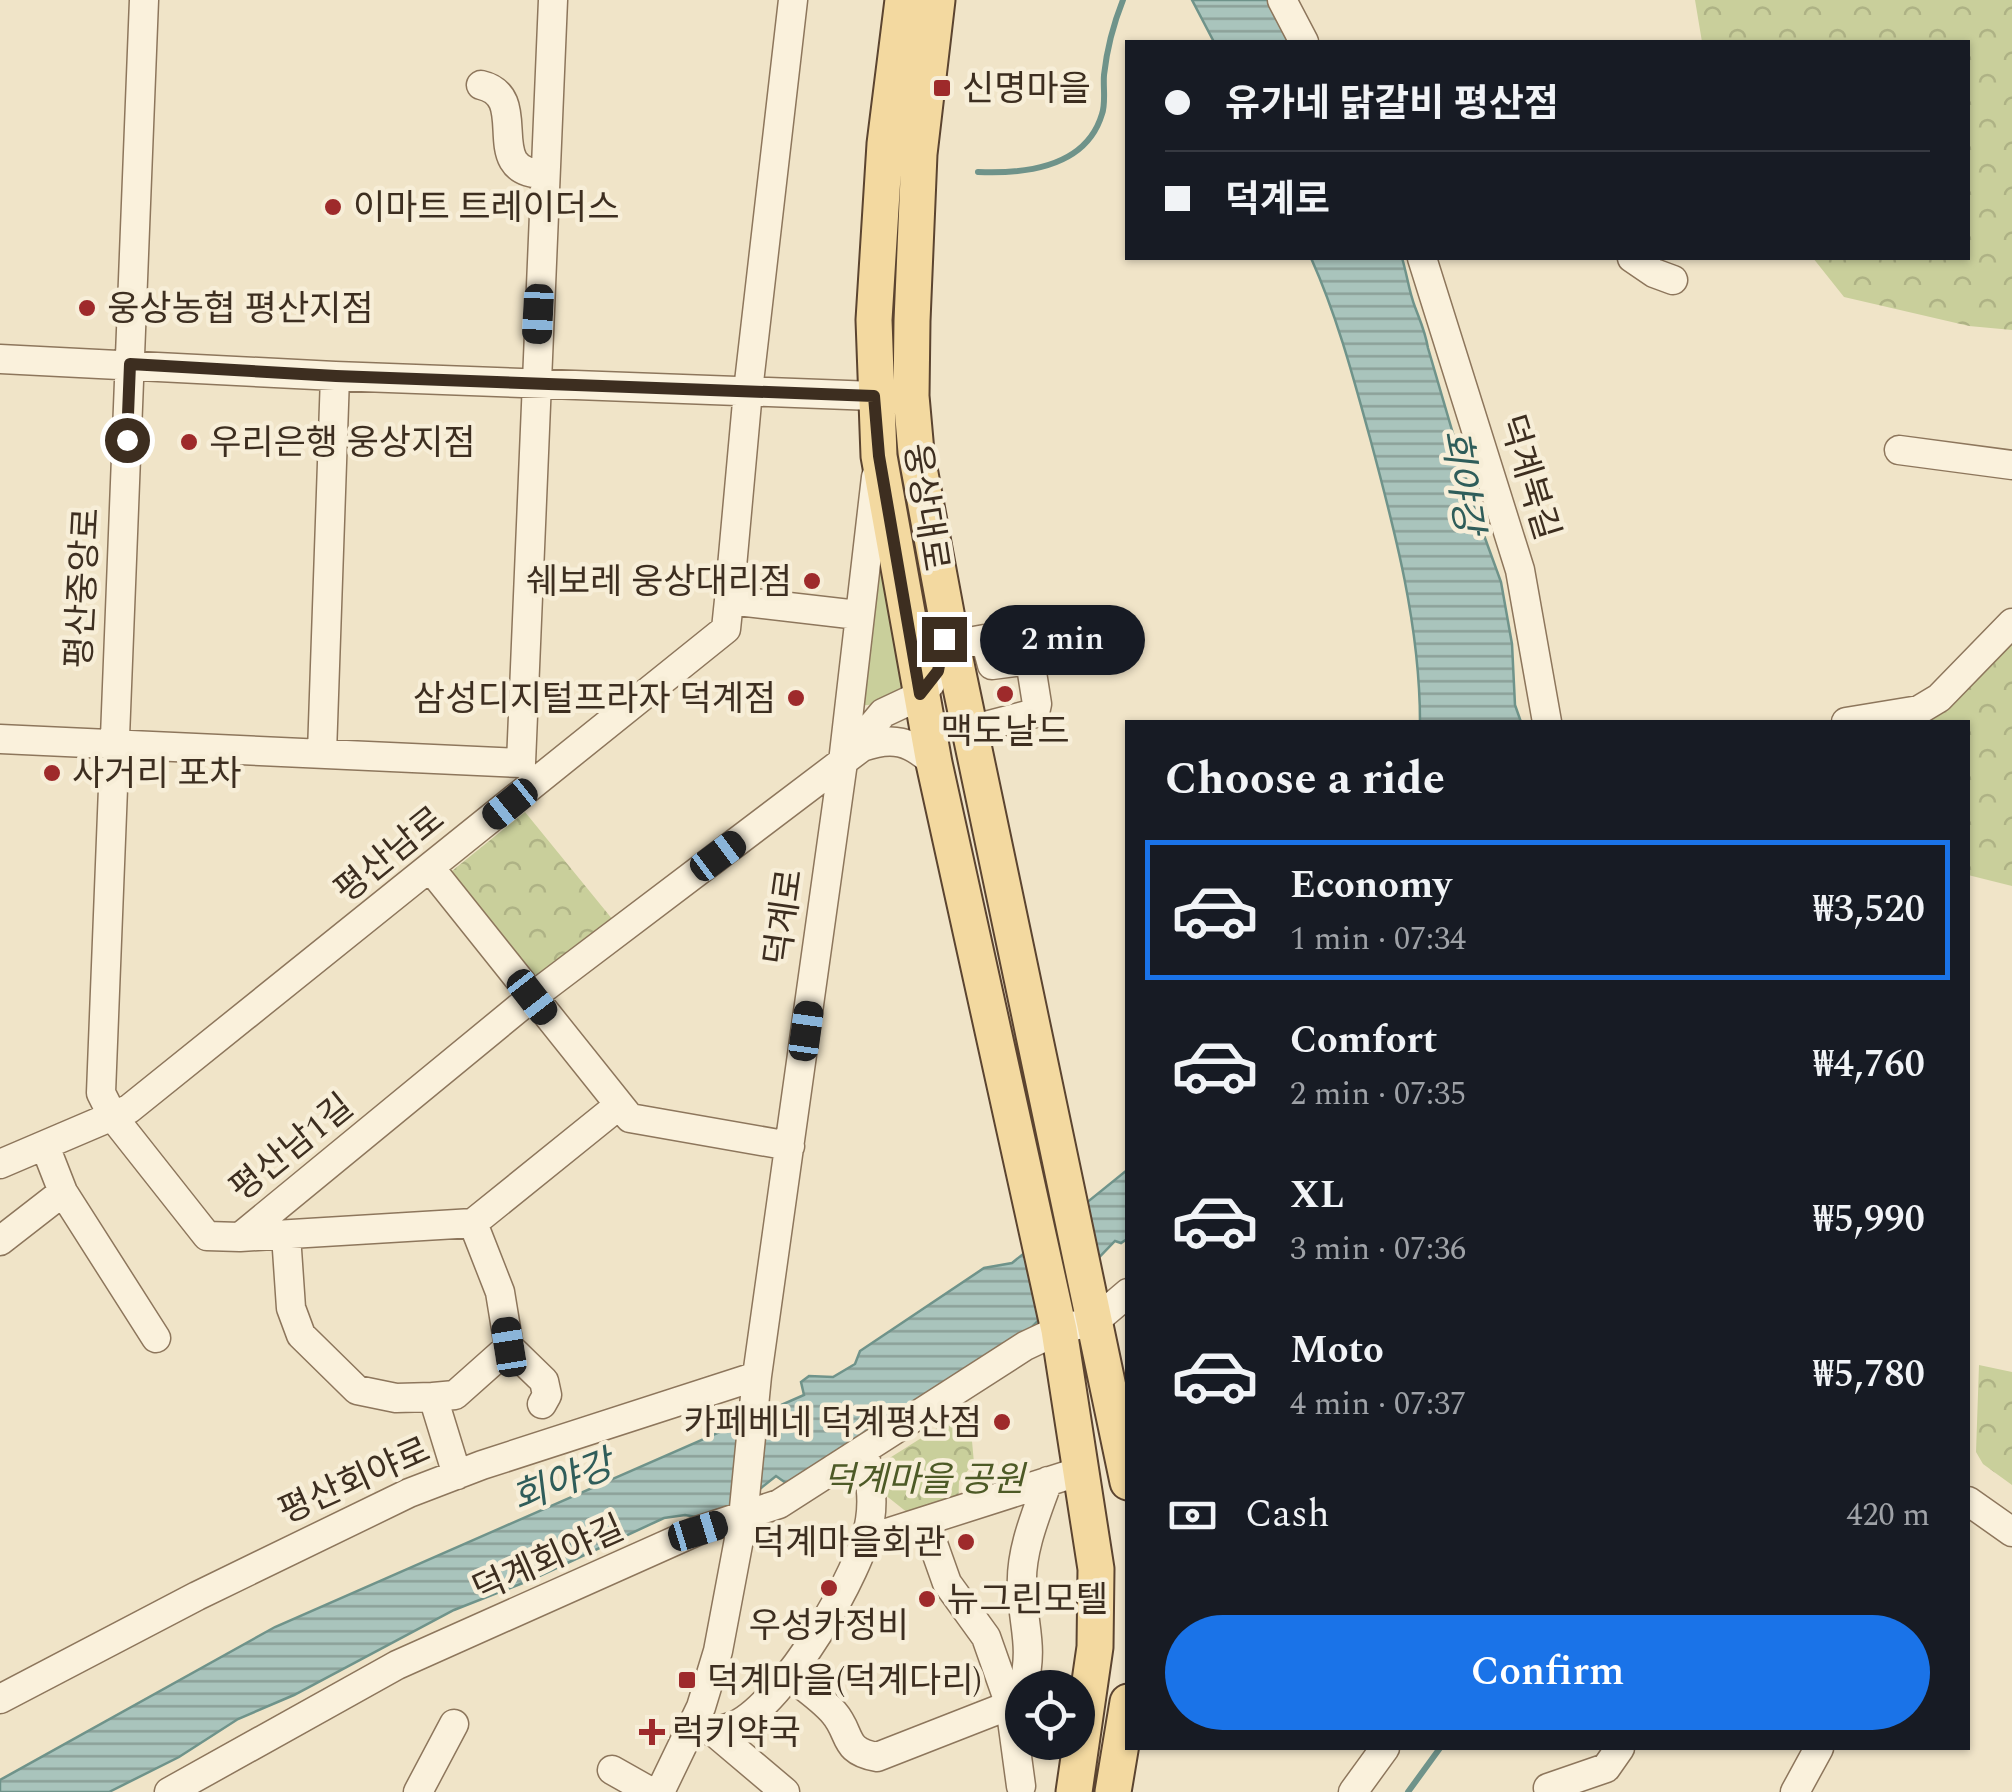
<!DOCTYPE html>
<meta charset="utf-8">
<style>
body{margin:0;font-family:Spectral,"Noto Sans KR",serif;background:#242831;color:#f1f3f6;height:100vh;display:flex;flex-direction:column;font-size:38px;white-space:nowrap}
*{box-sizing:border-box;margin:0}
p{font-size:32px;color:#9ea1a6}
.icon{flex:none;width:55px;height:55px;fill:none;stroke:currentColor;stroke-width:2;stroke-linecap:round;stroke-linejoin:round}
.map{position:relative;flex:1;overflow:hidden}
.side{position:absolute;left:1125px;top:720px;width:845px;height:1030px;display:flex;flex-direction:column;background:#171b24;border-radius:0px;box-shadow:0 2px 8px #0004}
.side>*{flex:none}
.hud{position:absolute;left:1125px;top:40px;width:845px;height:220px;border-radius:0px;box-shadow:0 2px 8px #0004;display:grid;align-content:center;height:220px;padding:0 40px;background:#171b24}
.tools{position:absolute;left:1005px;top:1670px;display:grid;gap:20px}
.tools a{display:grid;place-items:center;width:90px;height:90px;border-radius:50%;background:#171b24;box-shadow:0 2px 8px #0004;font-size:50px}
.end{position:absolute;width:45px;height:45px;margin:-22px;border:12px solid #3d2e20;background:#fff;box-shadow:0 0 0 5px #fff}
.from{border-radius:50%}
.bubble{position:absolute;height:70px;border-radius:35px;background:#171b24;box-shadow:0 2px 8px #0004;font-size:32px;font-weight:600;line-height:70px;text-align:center}
.car{position:absolute;width:30px;height:60px;margin:-30px -15px;border-radius:12px;box-shadow:0 0 8px 2px #0007;background:linear-gradient(#222 24%,#8ab4d8 0 40%,#222 0 76%,#8ab4d8 0 86%,#222 0)}
.hud b{display:flex;align-items:center;gap:35px;height:95px;font-size:38px}
.hud b+b{border-top:2px solid #363941}
.hud i{width:25px;height:25px;background:#f1f3f6}
ul{padding:0;list-style:none}
li{display:flex;align-items:center;gap:30px;height:140px;margin:0 20px 15px;padding:0 20px;border:5px solid transparent;border-radius:0px}
li div{flex:1}
li b{display:block;font-size:38px}
li em{font-style:normal;font-weight:600}
li.on{border-color:#1a73e8}
li>.icon{width:90px;height:90px;stroke-width:1.5}
h2{padding:0 40px;font-size:45px;line-height:120px}
.pay{display:flex;align-items:center;gap:25px;height:110px;padding:0 40px;font-size:38px}
.pay p{margin-inline-start:auto}
.cta{display:flex;gap:20px;margin-top:auto;padding:20px 40px}
.cta a{flex:1;height:115px;border-radius:60px;background:#1a73e8;color:#fff;font-size:40px;font-weight:600;line-height:115px;text-align:center}
.map>svg:first-child{display:block}
</style>
<div class="map">
<svg width="2012" height="1792" viewBox="0 0 2012 1792">
<defs>
<pattern id="forest-crowns" width="20" height="18" patternUnits="userSpaceOnUse" patternTransform="scale(2.5)"><rect width="20" height="18" fill="#c9cf9b"/><path d="M2 6a3 3 0 1 1 6 0M12 15a3 3 0 1 1 6 0" fill="none" stroke="#aeb285"/></pattern>
<pattern id="water-rules" width="6" height="5" patternUnits="userSpaceOnUse" patternTransform="scale(2.5)"><rect width="6" height="5" fill="#a9c4bc"/><path d="M0 2.5h6" fill="none" stroke="#8ba098"/></pattern>
</defs>
<rect width="100%" height="100%" fill="#f0e4c8"/>
<path fill="#c9cf9b" d="M877,528L903,690L879,704L855,706Z"/>
<path fill="url(#forest-crowns)" d="M1695,0H2012V330L1969,326L1844,297L1813,258H1968V42H1702Z
M2012,644V886L1968,875V722H1928Z
M525,812L613,920L544,976L526,972L456,884L452,871Z
M1979,1365L2012,1372V1485L1983,1464L1976,1452Z
M969,1408L974,1463L959,1481L958,1515L923,1525L879,1490L888,1459Z"/>
<path fill="url(#water-rules)" stroke="#6f938a" stroke-width="2.5" d="M1192,0H1272L1292,42H1214Z
M1311,258H1402C1407,274 1409,292 1415,307C1421,323 1425,331 1428,348L1477,516L1501,582L1512,644L1515,705L1521,722H1420C1420,626 1395,531 1370,438C1353,376 1337,316 1311,258Z
M1127,1170V1239L1121,1243L1115,1241L1027,1332L793,1488L776,1476L720,1521L685,1515L664,1518L533,1579L454,1610L294,1695L238,1719L179,1757L109,1792H0V1780L275,1627L804,1395L801,1382L809,1376L833,1377L855,1364L860,1351L984,1268L1012,1263Z"/>
<g fill="none" stroke-linecap="round" stroke-linejoin="round">
<path stroke="#6f938a" stroke-width="6" d="M978,172C1024,174 1086,168 1102,114C1106,103 1103,88 1104,75C1107,48 1113,25 1123,0
M1408,1792L1440,1748"/>
<g stroke="#8d765c" stroke-width="31">
<path id="minor" d="M144,0L101,1093L113,1117L207,1236L240,1237L532,997L862,747C893,736 910,741 934,763
M1282,0L1304,42
M481,85C534,97 478,174 545,174
M1422,258L1520,570L1547,722
M1632,258L1654,273L1673,280
M0,359L335,376L874,396
M1899,450L2012,465
M729,600L748,391L793,0
M952,645L985,639L992,665L1030,660L1037,704L1035,713L970,730
M1846,722L1919,710L1939,698L2012,623
M0,739L521,763
M853,749L883,713L915,698L930,684L941,661L944,633
M322,753L335,376
M521,763L553,0
M431,869L630,1118L790,1146
M0,1164L129,1109L726,629L729,600L858,615
M63,1192L156,1338
M286,1235L291,1308L301,1335L357,1390L396,1398L433,1397
M240,1237L473,1223L618,1106
M0,1241L63,1192L45,1146
M509,1347L544,1381L547,1395L542,1404
M457,1475L433,1397L455,1395L509,1347L500,1292L473,1223
M1968,1501L2012,1532
M925,1521L947,1583L986,1637L1010,1705L1021,1786
M865,1540L1081,1471
M789,1675C804,1687 821,1698 834,1713C852,1734 842,1751 877,1757L1010,1705L1022,1688
M1023,1688C1034,1645 1023,1628 1022,1587C1020,1552 1036,1514 1048,1481
M0,1699L197,1596L409,1493L482,1465L757,1376
M691,1728C708,1731 720,1732 736,1725C784,1702 862,1572 870,1520C874,1495 869,1475 864,1451
M714,1732L785,1792
M612,1770L651,1792
M1548,1788L1606,1768L1620,1748
M169,1792L397,1665L697,1531L779,1504L1025,1346L1059,1330L1096,1320L1128,1293
M418,1792L454,1724
M660,1792L701,1707L718,1651L743,1518L757,1376L843,762L876,477
M1353,1792L1385,1748
M1795,1792L1819,1748"/>
</g>
<g stroke="#5b4430" stroke-width="39">
<path id="major" d="M903,0L885,144L874,320L879,456L934,763L1059,1330L1096,1569L1095,1647L1074,1792
M937,0L919,154L912,321L911,396L916,452L952,645L1128,1482
M1113,1792L1128,1702"/>
</g>
<use href="#minor" stroke="#faf1dc" stroke-width="28"/>
<use href="#major" stroke="#f3d9a0" stroke-width="35"/>
</g>
<g fill="none" stroke-linecap="round" stroke-linejoin="round">
<path stroke="#3d2e20" stroke-width="12" d="M127,440L130,364L336,376L874,396L879,456L920,694L938,671L944,639"/>
</g>
<g fill="#9e2a2b" stroke="#f7eed8" stroke-width="4">
<rect x="932" y="78" width="20" height="20" rx="5"/>
<circle cx="333" cy="207" r="10"/>
<circle cx="87" cy="308" r="10"/>
<circle cx="189" cy="442" r="10"/>
<circle cx="812" cy="581" r="10"/>
<circle cx="1005" cy="694" r="10"/>
<circle cx="796" cy="698" r="10"/>
<circle cx="52" cy="773" r="10"/>
<circle cx="1002" cy="1422" r="10"/>
<circle cx="966" cy="1542" r="10"/>
<circle cx="829" cy="1588" r="10"/>
<circle cx="927" cy="1599" r="10"/>
<rect x="677" y="1670" width="20" height="20" rx="5"/>
<path d="M647 1717h10v10h10v10h-10v10h-10v-10h-10v-10h10z"/>
</g>
<g text-anchor="middle" stroke-width="9" stroke-linejoin="round" paint-order="stroke">
<g font-size="35" fill="#3d2e20" stroke="#f7eed8" text-anchor="start">
<text x="962" y="100">신명마을</text>
<text x="353" y="219">이마트 트레이더스</text>
<text x="107" y="320">웅상농협 평산지점</text>
<text x="209" y="454">우리은행 웅상지점</text>
<text x="792" y="593" text-anchor="end">쉐보레 웅상대리점</text>
<text x="776" y="710" text-anchor="end">삼성디지털프라자 덕계점</text>
<text x="1005" y="743" text-anchor="middle">맥도날드</text>
<text x="72" y="785">사거리 포차</text>
<text x="982" y="1434" text-anchor="end">카페베네 덕계평산점</text>
<text x="946" y="1554" text-anchor="end">덕계마을회관</text>
<text x="947" y="1611">뉴그린모텔</text>
<text x="829" y="1637" text-anchor="middle">우성카정비</text>
<text x="707" y="1692">덕계마을(덕계다리)</text>
<text x="672" y="1744">럭키약국</text>
</g>
<g font-size="35" fill="#3d2e20" stroke="#f7eed8">
<text transform="translate(1530 477) rotate(73)" y="12">덕계북길</text>
<text transform="translate(927 507) rotate(81)" y="12">웅상대로</text>
<text transform="translate(82 588) rotate(-87)" y="12">평산중앙로</text>
<text transform="translate(389 854) rotate(-39)" y="12">평산남로</text>
<text transform="translate(783 917) rotate(-82)" y="12">덕계로</text>
<text transform="translate(291 1147) rotate(-39)" y="12">평산남1길</text>
<text transform="translate(354 1480) rotate(-24)" y="12">평산회야로</text>
<text transform="translate(548 1558) rotate(-24)" y="12">덕계회야길</text>
</g>
<g font-size="35" font-style="italic" fill="#4d5a26" stroke="#f7eed8">
<text x="924" y="1491">덕계마을 공원</text>
</g>
<g font-size="38" font-style="italic" fill="#2f5d5a" stroke="#f7eed8">
<text transform="translate(1463 481) rotate(82)" y="13">회야강</text>
<text transform="translate(562 1481) rotate(-21)" y="13">회야강</text>
</g>
</g>
</svg>
<div class="tools">
<a><svg class="icon" aria-label="locate" viewBox="0 0 24 24"><circle cx="12" cy="12" r="6"/><path d="M12 2v4M12 18v4M2 12h4M18 12h4"/></svg></a>
</div>
<i class="end from" style="left:127px;top:440px"></i>
<i class="end" style="left:944px;top:639px"></i>
<div class="bubble" style="left:980px;top:605px;width:165px">2 min</div>
<i class="car" style="left:538px;top:314px;rotate:183deg"></i>
<i class="car" style="left:510px;top:804px;rotate:231deg"></i>
<i class="car" style="left:718px;top:856px;rotate:53deg"></i>
<i class="car" style="left:532px;top:997px;rotate:142deg"></i>
<i class="car" style="left:806px;top:1031px;rotate:8deg"></i>
<i class="car" style="left:509px;top:1347px;rotate:351deg"></i>
<i class="car" style="left:698px;top:1531px;rotate:73deg"></i>
<div class="hud">
<b><i class="from"></i>유가네 닭갈비 평산점</b>
<b><i></i>덕계로</b>
</div>
<section class="side">
<h2>Choose a ride</h2>
<ul>
<li class="on"><svg class="icon" aria-label="car" viewBox="0 0 24 24"><path d="M5 17H2v-5l4-1 3-4h7l3 4 3 1v5h-3M9 17h6M6 11h13"/><circle cx="7" cy="17" r="2"/><circle cx="17" cy="17" r="2"/></svg><div><b>Economy</b><p>1 min · 07:34</p></div><em>₩3,520</em></li>
<li><svg class="icon" aria-label="car" viewBox="0 0 24 24"><path d="M5 17H2v-5l4-1 3-4h7l3 4 3 1v5h-3M9 17h6M6 11h13"/><circle cx="7" cy="17" r="2"/><circle cx="17" cy="17" r="2"/></svg><div><b>Comfort</b><p>2 min · 07:35</p></div><em>₩4,760</em></li>
<li><svg class="icon" aria-label="car" viewBox="0 0 24 24"><path d="M5 17H2v-5l4-1 3-4h7l3 4 3 1v5h-3M9 17h6M6 11h13"/><circle cx="7" cy="17" r="2"/><circle cx="17" cy="17" r="2"/></svg><div><b>XL</b><p>3 min · 07:36</p></div><em>₩5,990</em></li>
<li><svg class="icon" aria-label="car" viewBox="0 0 24 24"><path d="M5 17H2v-5l4-1 3-4h7l3 4 3 1v5h-3M9 17h6M6 11h13"/><circle cx="7" cy="17" r="2"/><circle cx="17" cy="17" r="2"/></svg><div><b>Moto</b><p>4 min · 07:37</p></div><em>₩5,780</em></li>
</ul>
<div class="pay"><svg class="icon" aria-label="cash" viewBox="0 0 24 24"><path d="M3 7h18v10H3z"/><circle cx="12" cy="12" r="2"/></svg>Cash<p>420 m</p></div>
<div class="cta"><a>Confirm</a></div>
</section>
</div>
